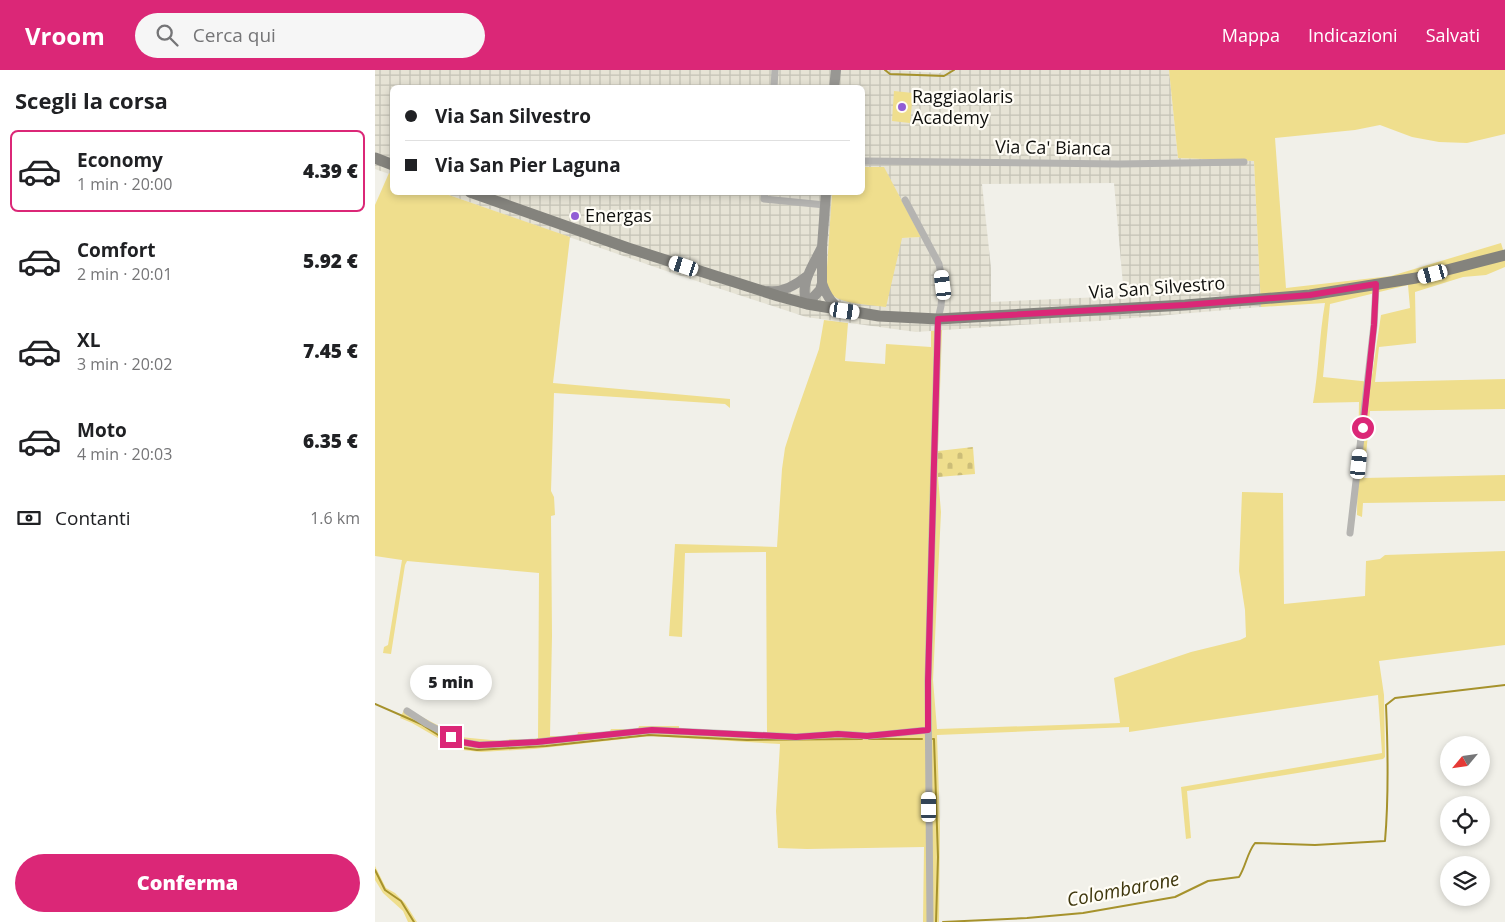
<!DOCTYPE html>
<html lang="it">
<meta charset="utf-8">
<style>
body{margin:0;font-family:"Open Sans",sans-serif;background:#f6f6f6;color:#202124;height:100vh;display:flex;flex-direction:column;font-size:19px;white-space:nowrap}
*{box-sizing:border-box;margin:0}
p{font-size:16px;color:#757577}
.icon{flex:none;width:28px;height:28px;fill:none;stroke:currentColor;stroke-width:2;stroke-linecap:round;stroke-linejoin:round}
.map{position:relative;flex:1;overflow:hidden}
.side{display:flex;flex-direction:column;background:#fff;width:375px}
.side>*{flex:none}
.hud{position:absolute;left:15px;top:15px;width:475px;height:110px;border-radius:8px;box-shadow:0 2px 8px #0003;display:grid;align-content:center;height:110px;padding:0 15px;background:#fff}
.needle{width:32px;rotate:241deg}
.tools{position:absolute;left:1065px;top:666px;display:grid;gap:10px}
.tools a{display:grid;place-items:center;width:50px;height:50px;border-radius:50%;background:#fff;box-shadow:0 2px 8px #0003;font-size:25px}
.end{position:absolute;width:22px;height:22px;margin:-11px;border:6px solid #db2777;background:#fff;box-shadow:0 0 0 2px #fff}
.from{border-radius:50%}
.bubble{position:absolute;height:35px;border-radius:18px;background:#fff;box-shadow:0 2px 8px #0003;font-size:16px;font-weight:800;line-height:35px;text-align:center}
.car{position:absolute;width:15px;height:30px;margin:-15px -8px;border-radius:6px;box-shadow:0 0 4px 1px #0007;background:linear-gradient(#fff 24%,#345 0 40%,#fff 0 76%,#345 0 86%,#fff 0)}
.hud b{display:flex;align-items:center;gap:18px;height:48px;font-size:19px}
.hud b+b{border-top:1px solid #e0e0e0}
.hud i{width:12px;height:12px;background:#202124}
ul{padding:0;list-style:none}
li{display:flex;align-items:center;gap:15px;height:82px;margin:0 10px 8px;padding:0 5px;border:2px solid transparent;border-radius:8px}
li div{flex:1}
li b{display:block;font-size:19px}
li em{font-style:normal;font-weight:800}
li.active{border-color:#db2777}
li>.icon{width:45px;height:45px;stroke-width:1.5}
h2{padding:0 15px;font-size:22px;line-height:60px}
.pay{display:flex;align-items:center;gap:12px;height:55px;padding:0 15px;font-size:19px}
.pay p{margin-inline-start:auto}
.primary-button{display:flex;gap:10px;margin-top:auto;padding:10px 15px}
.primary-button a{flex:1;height:58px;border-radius:30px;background:#db2777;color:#fff;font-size:20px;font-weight:800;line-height:58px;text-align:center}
header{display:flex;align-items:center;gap:30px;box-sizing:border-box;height:70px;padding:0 25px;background:#db2777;color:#fff}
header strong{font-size:24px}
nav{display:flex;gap:28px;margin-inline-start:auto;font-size:18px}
.search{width:350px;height:45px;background:#f6f6f6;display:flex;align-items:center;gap:12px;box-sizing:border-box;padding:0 18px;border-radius:28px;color:#757577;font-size:19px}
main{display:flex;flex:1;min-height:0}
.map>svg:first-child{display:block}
</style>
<header>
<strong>Vroom</strong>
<div class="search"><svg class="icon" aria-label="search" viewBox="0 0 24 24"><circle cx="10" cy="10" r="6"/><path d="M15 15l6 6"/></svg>Cerca qui</div>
<nav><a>Mappa</a><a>Indicazioni</a><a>Salvati</a></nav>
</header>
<main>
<section class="side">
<h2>Scegli la corsa</h2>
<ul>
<li class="active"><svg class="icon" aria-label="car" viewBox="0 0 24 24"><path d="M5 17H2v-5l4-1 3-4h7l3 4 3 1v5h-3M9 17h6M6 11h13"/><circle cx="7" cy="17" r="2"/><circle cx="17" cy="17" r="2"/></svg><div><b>Economy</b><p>1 min · 20:00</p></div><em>4.39 €</em></li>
<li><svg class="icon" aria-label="car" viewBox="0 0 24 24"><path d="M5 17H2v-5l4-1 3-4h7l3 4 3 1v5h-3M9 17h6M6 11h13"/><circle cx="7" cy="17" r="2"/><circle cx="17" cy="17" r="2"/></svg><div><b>Comfort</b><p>2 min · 20:01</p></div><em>5.92 €</em></li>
<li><svg class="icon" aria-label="car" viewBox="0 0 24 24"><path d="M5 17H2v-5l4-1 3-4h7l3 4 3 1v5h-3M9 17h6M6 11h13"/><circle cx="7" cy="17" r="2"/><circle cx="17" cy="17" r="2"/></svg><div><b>XL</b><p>3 min · 20:02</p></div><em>7.45 €</em></li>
<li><svg class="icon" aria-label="car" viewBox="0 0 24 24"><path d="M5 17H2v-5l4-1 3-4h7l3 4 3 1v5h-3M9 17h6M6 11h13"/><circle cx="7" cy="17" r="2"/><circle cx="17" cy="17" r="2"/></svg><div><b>Moto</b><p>4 min · 20:03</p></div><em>6.35 €</em></li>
</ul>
<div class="pay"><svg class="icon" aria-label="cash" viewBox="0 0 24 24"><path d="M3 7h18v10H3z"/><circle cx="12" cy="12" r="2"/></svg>Contanti<p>1.6 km</p></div>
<div class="primary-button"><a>Conferma</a></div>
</section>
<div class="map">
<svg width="1130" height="852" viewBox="0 0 1130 852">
<defs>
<pattern id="industrial-grid" width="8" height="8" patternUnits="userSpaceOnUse" patternTransform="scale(1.25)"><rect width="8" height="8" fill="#e6e3d5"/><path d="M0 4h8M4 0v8" fill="none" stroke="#c4c2b6"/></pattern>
<pattern id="cemetery-stones" width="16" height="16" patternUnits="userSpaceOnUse" patternTransform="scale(1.25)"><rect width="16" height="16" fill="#efde8d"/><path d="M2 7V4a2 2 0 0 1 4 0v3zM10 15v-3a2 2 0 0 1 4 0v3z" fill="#ccbd78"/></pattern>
</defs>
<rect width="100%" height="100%" fill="#f1f0e9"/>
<path fill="url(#industrial-grid)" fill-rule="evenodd" d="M0,0H519L565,3L568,0H794L803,88L879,91L886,237L723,251L644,255L541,262L431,247L297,203L68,123H457L451,212L527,168L546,167L509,98L488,97V18H18L17,105L0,99ZM739,113L749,226L616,232V198L607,114Z"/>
<path fill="#efde8d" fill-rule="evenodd" d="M794,0H1130V64L1092,73L1064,72L1037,67L1005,55L980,60L900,68L911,218L1016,206L1126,173L1130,186V197L1111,205L1088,207L1040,222L1041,273L1004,277L1000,312L1130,309V339L995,341L989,408L1130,405V431L988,433L987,447L982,445L984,332L938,333C944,300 944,266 950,233L886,237L879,91L803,88ZM1033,215L1035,238L1006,245L996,312L948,307L955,234Z
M519,21L538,23L535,53L517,51Z
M488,97H509L546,167L527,168L511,237C498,235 468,234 459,226C454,222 453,217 451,212L457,123L488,122Z
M14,103L17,105L18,122L68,123L195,167L178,313L355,329V338L350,334L179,323L176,421L179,427L180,445L176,446L177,566L175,666H202L203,662L234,663L236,659H263L264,656H304V659L392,664L391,482L310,483L307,567L294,566L300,474L402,477L407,399L410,378L418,353L444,279L449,250L473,253L470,291L510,294L511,274L556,277V261L567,260L563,381V407L566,442L558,610L562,659L745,653L739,608L816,582L865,570L871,567L870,540L864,501L867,422L908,423L909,534L990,526L991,491L1005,489L1010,485L1130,481V575L1004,591L1009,625L1010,687L1008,689L812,721L816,768L811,769L806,717L1007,683L1003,625L754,662V657L562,665L565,757L564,852H548L549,777L432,779L403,778L401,741L405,674L276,666L159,679L106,682L87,680L82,679L37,653L25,648L30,638L85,667L126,671C138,667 151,672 163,668L164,503L32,491L30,495L16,584L8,583L9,577L13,575L27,490L0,486V135Z
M0,796L11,818L20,823L30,833L42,852H33L28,841L8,823L0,810Z"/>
<path fill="url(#cemetery-stones)" d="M598,377L600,404L563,407V381Z"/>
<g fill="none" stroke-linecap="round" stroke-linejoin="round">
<path stroke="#a6922c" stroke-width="2" d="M510,0L515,4L569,6L579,0
M0,634L46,654L82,677L102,680L171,676L274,665L372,670L487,669
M494,669H547
M558,669H559L563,787L561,852
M0,800L10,820L26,831L39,852
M568,852L652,848L708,843L800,827L833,811L864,807C871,796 872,783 880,773L940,775L1010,771C1014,725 1013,681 1011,635L1020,628L1130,615"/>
<path stroke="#b5b4b1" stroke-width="7" d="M399,18L400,0
M488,91L744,94L869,92
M390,122L389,129L450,135
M530,130L564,194L568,215L566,236L563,249L553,611L555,852
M975,463L999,255L1001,215
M32,641L52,654L87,672L104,675L162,672L277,660L421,667L463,664L493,666L553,660"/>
<path stroke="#989793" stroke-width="10" d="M459,18L461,0
M447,177C438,196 424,213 432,234L445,220L447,213V177L451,122
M447,213C451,225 458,236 469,241
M393,221C408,223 421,215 432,206"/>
<path stroke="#84837d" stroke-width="11" d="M0,88L18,95
M95,122L253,178L403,226L432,234L504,246L563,249L810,235L935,225L1041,208L1130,185"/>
</g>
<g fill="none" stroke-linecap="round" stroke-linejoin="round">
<path stroke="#db2777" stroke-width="6" d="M76,667L87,672L104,675L162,672L277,660L421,667L463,664L492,666L553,660V611L563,249L810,235L935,225L1001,214L999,255L988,358"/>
</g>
<g fill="#915dd5" stroke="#fffdf6" stroke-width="2">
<circle cx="527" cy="37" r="5"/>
<circle cx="200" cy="146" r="5"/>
</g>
<g text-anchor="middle" stroke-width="4.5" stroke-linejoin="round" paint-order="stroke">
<g font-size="18" fill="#0e0e0c" stroke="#fffdf6" text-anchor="start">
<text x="537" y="33">Raggiaolaris<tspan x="537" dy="21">Academy</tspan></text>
<text x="210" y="152">Energas</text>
</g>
<g font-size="18" fill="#0e0e0c" stroke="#fffdf6">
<text transform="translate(678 78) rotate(1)" y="6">Via Ca' Bianca</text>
<text transform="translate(782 218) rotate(-4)" y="6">Via San Silvestro</text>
</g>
<g font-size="19" font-style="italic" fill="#3f370d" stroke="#fffdf6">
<text transform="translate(748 819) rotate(-11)" y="7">Colombarone</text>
</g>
</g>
</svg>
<div class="tools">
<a><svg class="needle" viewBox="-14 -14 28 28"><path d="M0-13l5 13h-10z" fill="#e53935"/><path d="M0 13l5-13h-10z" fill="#757577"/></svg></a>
<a><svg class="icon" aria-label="locate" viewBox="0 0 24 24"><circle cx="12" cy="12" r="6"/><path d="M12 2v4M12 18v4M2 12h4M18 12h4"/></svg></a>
<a><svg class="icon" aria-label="layers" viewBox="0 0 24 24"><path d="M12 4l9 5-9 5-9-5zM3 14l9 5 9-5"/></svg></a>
</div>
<i class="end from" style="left:988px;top:358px"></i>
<i class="end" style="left:76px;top:667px"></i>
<div class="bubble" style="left:35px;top:595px;width:82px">5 min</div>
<i class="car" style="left:309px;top:196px;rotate:288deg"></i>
<i class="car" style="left:1058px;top:204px;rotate:255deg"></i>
<i class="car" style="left:568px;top:215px;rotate:353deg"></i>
<i class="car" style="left:470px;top:241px;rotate:98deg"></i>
<i class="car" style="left:984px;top:394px;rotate:6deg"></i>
<i class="car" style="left:554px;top:737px;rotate:0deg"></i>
<div class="hud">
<b><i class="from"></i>Via San Silvestro</b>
<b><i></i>Via San Pier Laguna</b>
</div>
</div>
</main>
